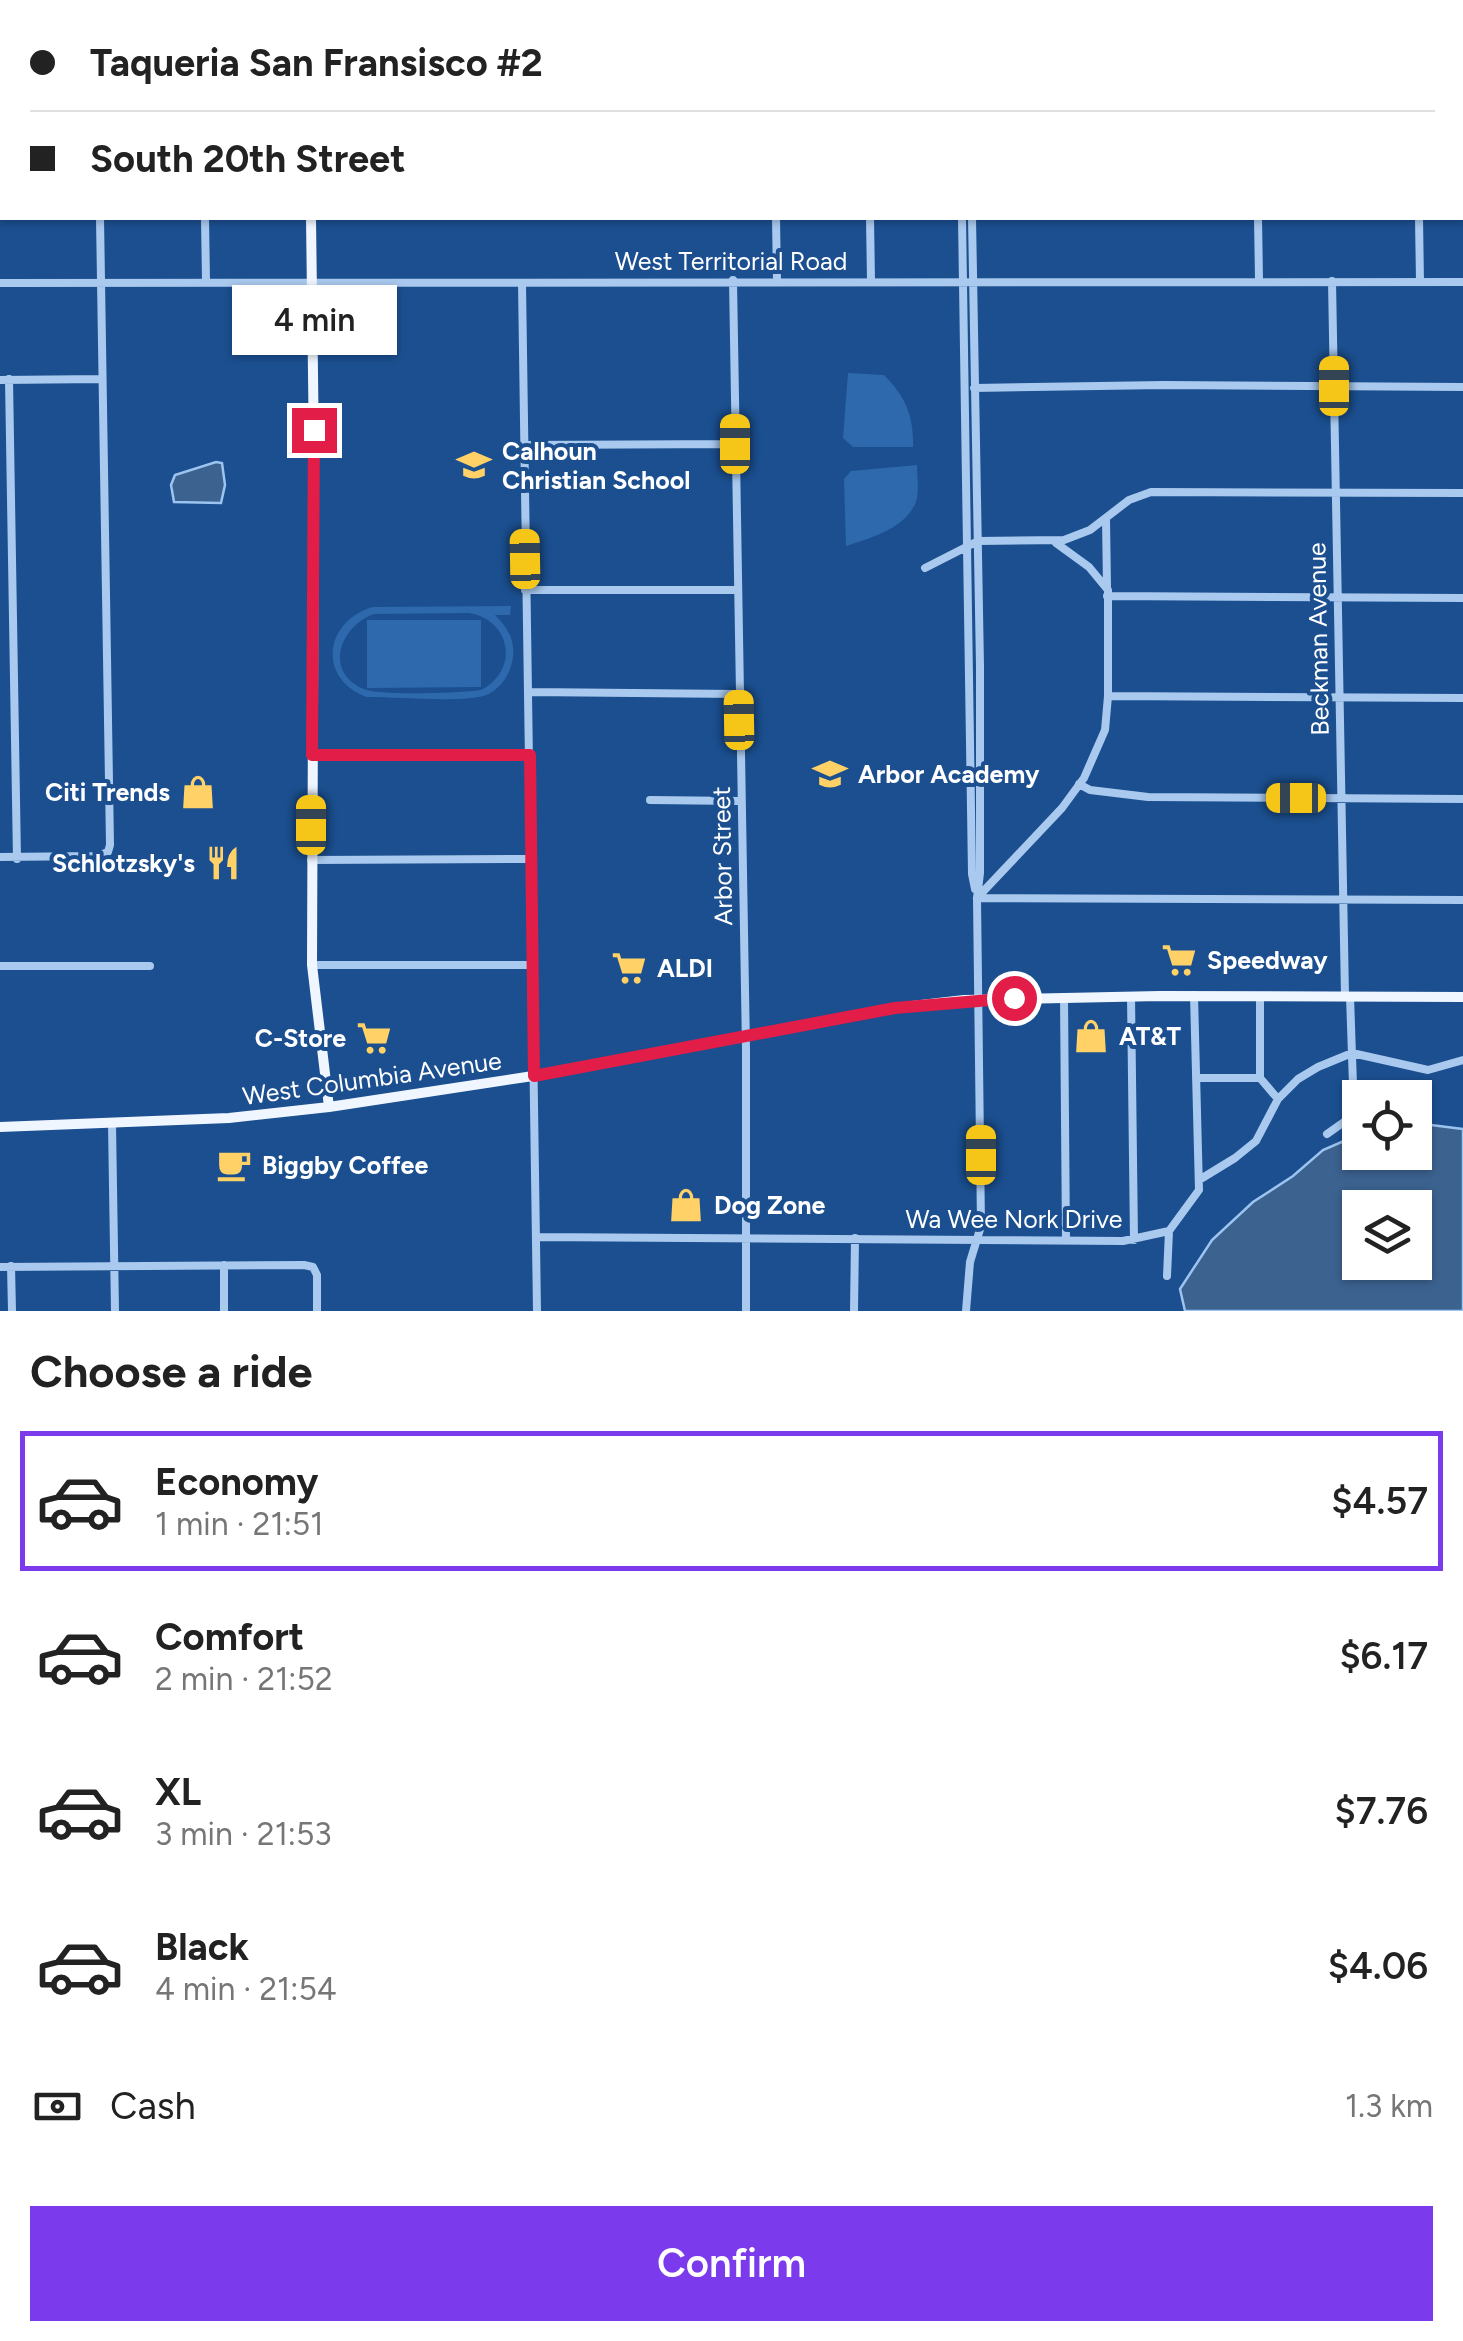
<!DOCTYPE html>
<meta charset="utf-8">
<style>
body{margin:0;font-family:Figtree,sans-serif;background:#f6f6f6;color:#222;height:100vh;display:flex;flex-direction:column;font-size:38px;white-space:nowrap}
*{box-sizing:border-box;margin:0}
p{font-size:32px;color:#767676}
.icon{flex:none;width:55px;height:55px;fill:none;stroke:currentColor;stroke-width:2;stroke-linecap:round;stroke-linejoin:round}
.map{position:relative;height:1311px;overflow:hidden}
.drawer{display:flex;flex-direction:column;background:#fff;flex:1}
.drawer>*{flex:none}
.top-card{position:absolute;left:0px;top:0px;width:1465px;height:220px;box-shadow:0 2px 8px #0004;display:grid;align-content:center;height:220px;padding:0 30px;background:#fff}
.tools{position:absolute;left:1342px;top:1080px;display:grid;gap:20px}
.tools a{display:grid;place-items:center;width:90px;height:90px;border-radius:0px;background:#fff;box-shadow:0 2px 8px #0004;font-size:50px}
.end{position:absolute;width:45px;height:45px;margin:-22px;border:12px solid #e11d48;background:#fff;box-shadow:0 0 0 5px #fff}
.from{border-radius:50%}
.bubble{position:absolute;height:70px;border-radius:0px;background:#fff;box-shadow:0 2px 8px #0004;font-size:32px;font-weight:600;line-height:70px;text-align:center}
.car{position:absolute;width:30px;height:60px;margin:-30px -15px;border-radius:12px;box-shadow:0 0 8px 2px #0007;background:linear-gradient(#f5c518 24%,#345 0 40%,#f5c518 0 76%,#345 0 86%,#f5c518 0)}
.top-card b{display:flex;align-items:center;gap:35px;height:95px;font-size:38px}
.top-card b+b{border-top:2px solid #e0e0e0}
.top-card i{width:25px;height:25px;background:#222}
ul{padding:0;list-style:none}
li{display:flex;align-items:center;gap:30px;height:140px;margin:0 20px 15px;padding:0 10px;border:5px solid transparent;border-radius:0px}
li div{flex:1}
li b{display:block;font-size:38px}
li em{font-style:normal;font-weight:600}
li.on{border-color:#7c3aed}
li>.icon{width:90px;height:90px;stroke-width:1.5}
h2{padding:0 30px;font-size:45px;line-height:120px}
.pay{display:flex;align-items:center;gap:25px;height:110px;padding:0 30px;font-size:38px}
.pay p{margin-inline-start:auto}
.action{display:flex;gap:20px;margin-top:auto;padding:20px 30px}
.action a{flex:1;height:115px;border-radius:0px;background:#7c3aed;color:#fff;font-size:40px;font-weight:600;line-height:115px;text-align:center}
.map>svg:first-child{display:block}
</style>
<div class="map">
<svg width="1463" height="1311" viewBox="0 0 1463 1311">
<rect width="100%" height="100%" fill="#1b4f8f"/>
<path fill="#2e69ad" fill-rule="evenodd" d="M848,373L884,375C906,397 914,417 913,447H853L843,438Z
M917,465C917,475 919,488 917,498C910,527 871,538 846,546L844,479L851,471Z
M511,606L510,615H495C507,627 515,639 513,657C511,675 498,694 479,697C451,702 398,697 367,697C317,679 324,621 373,607ZM469,613C511,620 520,670 481,690C461,693 380,696 364,689C323,672 340,626 374,614Z
M367,620H481V687L367,688Z"/>
<path fill="#3c6290" stroke="#9cc4f0" stroke-width="2.5" fill-rule="evenodd" d="M216,462L222,463L225,485L221,503L174,502L171,485L175,475Z
M1415,1123L1463,1129V1311H1185L1180,1289L1212,1240L1253,1202L1293,1176L1323,1150L1360,1134V1152H1415ZM1360,1208H1415V1262H1360Z"/>
<g fill="none" stroke-linecap="round" stroke-linejoin="round">
<path stroke="#a9c9ee" stroke-width="8" d="M94,0L95,2
M201,0V2
M569,0L571,2
M772,0V2
M865,0V2
M957,0V2
M967,0V2
M1254,0V2
M1415,0V2
M668,2L669,0
M1462,82H1463
M1462,188H1463
M205,218L206,281
M776,218L777,280
M870,218L871,281
M962,218L972,874L975,889
M1258,218L1259,280
M1419,218L1420,282
M733,280L746,1049V1311
M1332,281L1345,996
M0,283L1463,282
M522,283L537,1311
M9,379L17,859
M0,380L102,379
M974,388L1164,385L1463,387
M522,445L735,444
M1106,518L1107,588
M925,568L978,541L1064,540L1090,530L1129,500L1151,492L1463,493
M525,590H737
M1107,596L1463,598
M529,692L738,694
M1108,696L1463,698
M312,755H529
M1079,784L1090,790L1148,797L1463,799
M650,800L740,801
M0,857L97,856L108,852L110,845L100,218
M311,860L530,859
M977,898L1463,900
M977,898L1062,808L1084,778L1105,730L1108,696V590L1089,567L1056,543
M312,965H532
M0,966H150
M1131,996L1134,1240
M1260,996V1078
M1064,997L1066,1240
M1196,1078H1260L1278,1099
M112,1124L115,1311
M1327,1134L1354,1115L1350,996
M1199,1180L1235,1158L1256,1141L1278,1099L1298,1079L1318,1067L1352,1053L1428,1070L1463,1060
M536,1237L1123,1241L1169,1231L1199,1190L1194,995
M224,1265V1311
M11,1266L12,1311
M0,1267L304,1265L313,1267L317,1275V1311
M1167,1276L1169,1231
M854,1311L855,1238
M966,1311L970,1262L981,1226L977,898L980,873V666L972,218"/>
<path stroke="#f0f6ff" stroke-width="10" d="M304,0V2
M311,218L314,452L312,965L329,1107
M0,1127L229,1118L329,1107L533,1076L895,1008L964,1000L1160,996L1463,997"/>
</g>
<g fill="none" stroke-linecap="round" stroke-linejoin="round">
<path stroke="#e11d48" stroke-width="12" d="M314,430L312,755H530L534,1076L895,1008L1014,998"/>
</g>
<defs>
<g id="school-bare" transform="scale(2.7)"><path d="M0-5L7-2L0 1L-7-2ZM-4 1L0 2.5L4 1V4Q0 6-4 4Z" fill="#ffd166" stroke="#1b4f8f" stroke-width="2.5" paint-order="stroke"/></g>
<g id="shop-bare" transform="scale(2.7)"><path d="M-5-2.5h2.3a2.7 3.5 0 0 1 5.4 0H5L5.5 6h-11ZM-1.5-2.5h3a1.5 2.3 0 0 0-3 0Z" fill="#ffd166" stroke="#1b4f8f" stroke-width="2.5" paint-order="stroke"/></g>
<g id="restaurant-bare" transform="scale(2.7)"><path d="M-5-6h1v4h1v-4h1v4h1v-4h1v5L-1.5 .5V6h-2V.5L-5-1ZM5-6V6H3V1.5H1.5Q1.5-4 5-6Z" fill="#ffd166" stroke="#1b4f8f" stroke-width="2.5" paint-order="stroke"/></g>
<g id="supermarket-bare" transform="scale(2.7)"><path d="M-6-5.5h2.5l.6 2H6L4.5 2H-2.5L-4.4-4H-6ZM-1.5 3.2a1.3 1.3 0 1 0 .1 0ZM3 3.2a1.3 1.3 0 1 0 .1 0Z" fill="#ffd166" stroke="#1b4f8f" stroke-width="2.5" paint-order="stroke"/></g>
<g id="cafe-bare" transform="scale(2.7)"><path d="M-5.5-4.5H6V0H3Q3 3.5 0 3.5H-2.5Q-5.5 3.5-5.5 0ZM3-3.2v2h1.7v-2ZM-6 4.5H4V6H-6Z" fill="#ffd166" stroke="#1b4f8f" stroke-width="2.5" paint-order="stroke"/></g>
</defs>
<g fill-rule="evenodd">
<use href="#school-bare" x="474" y="465"/>
<use href="#school-bare" x="830" y="774"/>
<use href="#shop-bare" x="198" y="792"/>
<use href="#restaurant-bare" x="223" y="863"/>
<use href="#supermarket-bare" x="1179" y="960"/>
<use href="#supermarket-bare" x="629" y="968"/>
<use href="#shop-bare" x="1091" y="1036"/>
<use href="#supermarket-bare" x="374" y="1038"/>
<use href="#cafe-bare" x="234" y="1165"/>
<use href="#shop-bare" x="686" y="1205"/>
</g>
<g text-anchor="middle" stroke-width="8" stroke-linejoin="round" paint-order="stroke">
<g font-size="25" fill="#fff" stroke="#1b4f8f">
<text x="731" y="270">West Territorial Road</text>
<text transform="translate(1318 639) rotate(-91)" y="9">Beckman Avenue</text>
<text transform="translate(722 856) rotate(-91)" y="9">Arbor Street</text>
<text transform="translate(372 1078) rotate(-8)" y="9">West Columbia Avenue</text>
<text x="1014" y="1228">Wa Wee Nork Drive</text>
</g>
<g font-size="25" font-weight="bold" fill="#fff" stroke="#1b4f8f" text-anchor="start">
<text x="502" y="460">Calhoun<tspan x="502" dy="29">Christian School</tspan></text>
<text x="858" y="783">Arbor Academy</text>
<text x="170" y="801" text-anchor="end">Citi Trends</text>
<text x="195" y="872" text-anchor="end">Schlotzsky's</text>
<text x="1207" y="969">Speedway</text>
<text x="657" y="977">ALDI</text>
<text x="1119" y="1045">AT&amp;T</text>
<text x="346" y="1047" text-anchor="end">C-Store</text>
<text x="262" y="1174">Biggby Coffee</text>
<text x="714" y="1214">Dog Zone</text>
</g>
</g>
</svg>
<div class="tools">
<a><svg class="icon" aria-label="locate" viewBox="0 0 24 24"><circle cx="12" cy="12" r="6"/><path d="M12 2v4M12 18v4M2 12h4M18 12h4"/></svg></a>
<a><svg class="icon" aria-label="layers" viewBox="0 0 24 24"><path d="M12 4l9 5-9 5-9-5zM3 14l9 5 9-5"/></svg></a>
</div>
<i class="end from" style="left:1014px;top:998px"></i>
<i class="end" style="left:314px;top:430px"></i>
<div class="bubble" style="left:232px;top:285px;width:165px">4 min</div>
<i class="car" style="left:1334px;top:386px;rotate:0deg"></i>
<i class="car" style="left:735px;top:444px;rotate:0deg"></i>
<i class="car" style="left:525px;top:559px;rotate:359deg"></i>
<i class="car" style="left:739px;top:720px;rotate:359deg"></i>
<i class="car" style="left:1296px;top:798px;rotate:270deg"></i>
<i class="car" style="left:311px;top:825px;rotate:0deg"></i>
<i class="car" style="left:981px;top:1155px;rotate:0deg"></i>
<div class="top-card">
<b><i class="from"></i>Taqueria San Fransisco #2</b>
<b><i></i>South 20th Street</b>
</div>
</div>
<section class="drawer">
<h2>Choose a ride</h2>
<ul>
<li class="on"><svg class="icon" aria-label="car" viewBox="0 0 24 24"><path d="M5 17H2v-5l4-1 3-4h7l3 4 3 1v5h-3M9 17h6M6 11h13"/><circle cx="7" cy="17" r="2"/><circle cx="17" cy="17" r="2"/></svg><div><b>Economy</b><p>1 min · 21:51</p></div><em>$4.57</em></li>
<li><svg class="icon" aria-label="car" viewBox="0 0 24 24"><path d="M5 17H2v-5l4-1 3-4h7l3 4 3 1v5h-3M9 17h6M6 11h13"/><circle cx="7" cy="17" r="2"/><circle cx="17" cy="17" r="2"/></svg><div><b>Comfort</b><p>2 min · 21:52</p></div><em>$6.17</em></li>
<li><svg class="icon" aria-label="car" viewBox="0 0 24 24"><path d="M5 17H2v-5l4-1 3-4h7l3 4 3 1v5h-3M9 17h6M6 11h13"/><circle cx="7" cy="17" r="2"/><circle cx="17" cy="17" r="2"/></svg><div><b>XL</b><p>3 min · 21:53</p></div><em>$7.76</em></li>
<li><svg class="icon" aria-label="car" viewBox="0 0 24 24"><path d="M5 17H2v-5l4-1 3-4h7l3 4 3 1v5h-3M9 17h6M6 11h13"/><circle cx="7" cy="17" r="2"/><circle cx="17" cy="17" r="2"/></svg><div><b>Black</b><p>4 min · 21:54</p></div><em>$4.06</em></li>
</ul>
<div class="pay"><svg class="icon" aria-label="cash" viewBox="0 0 24 24"><path d="M3 7h18v10H3z"/><circle cx="12" cy="12" r="2"/></svg>Cash<p>1.3 km</p></div>
<div class="action"><a>Confirm</a></div>
</section>
